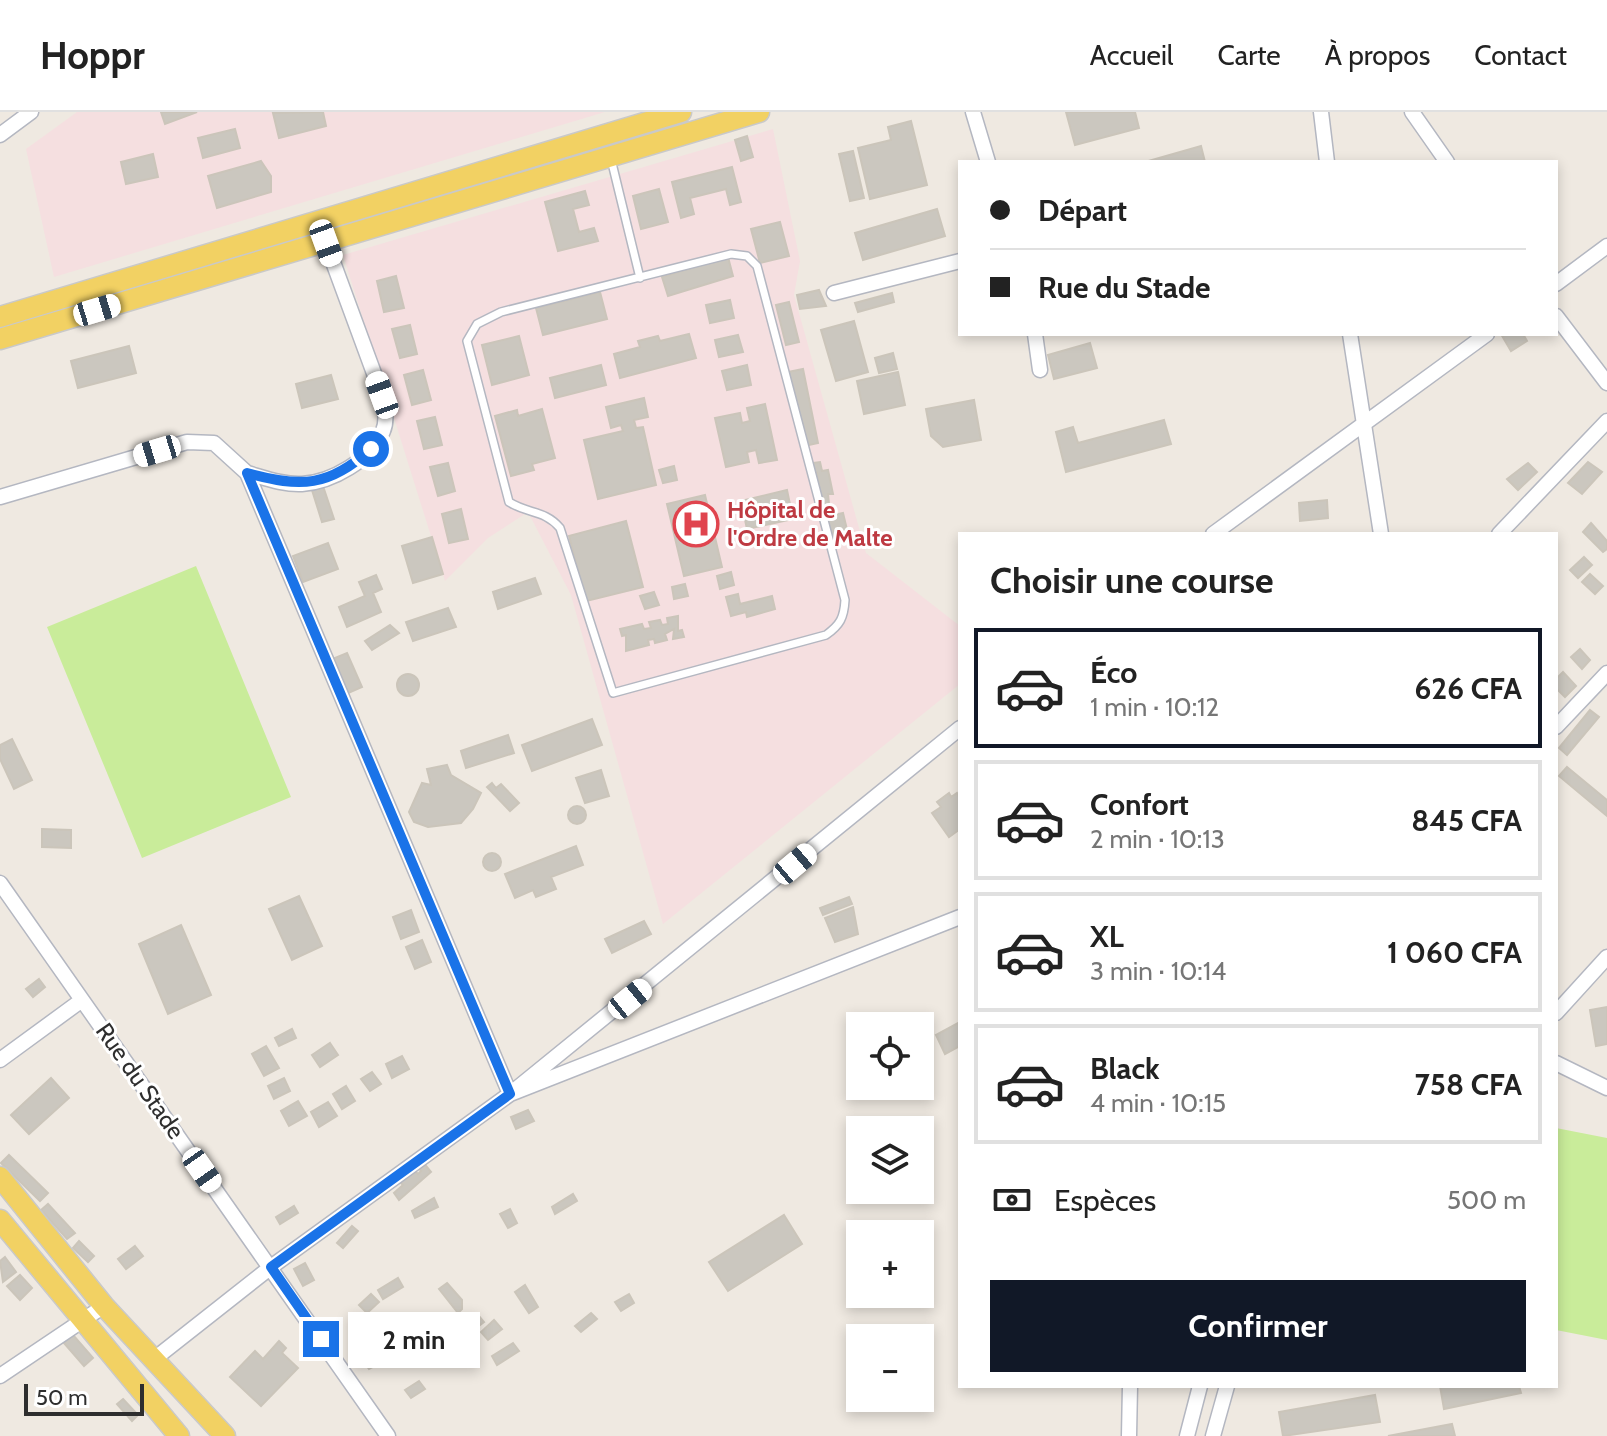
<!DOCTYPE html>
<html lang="fr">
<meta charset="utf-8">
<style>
body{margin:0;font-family:Cabin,sans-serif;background:#f6f6f6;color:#222;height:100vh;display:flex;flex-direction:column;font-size:30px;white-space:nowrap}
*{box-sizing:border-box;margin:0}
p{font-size:26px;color:#767676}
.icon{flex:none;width:44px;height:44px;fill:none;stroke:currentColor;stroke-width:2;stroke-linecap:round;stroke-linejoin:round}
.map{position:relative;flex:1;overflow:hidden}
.drawer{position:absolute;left:958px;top:420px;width:600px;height:856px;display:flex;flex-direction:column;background:#fff;border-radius:0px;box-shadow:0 4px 12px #0003}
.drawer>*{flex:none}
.banner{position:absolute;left:958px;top:48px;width:600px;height:176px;border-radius:0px;box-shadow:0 4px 12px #0003;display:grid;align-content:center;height:176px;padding:0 32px;background:#fff}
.controls{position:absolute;left:846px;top:900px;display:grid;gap:16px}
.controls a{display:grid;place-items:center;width:88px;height:88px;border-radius:0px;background:#fff;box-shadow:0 4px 12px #0003;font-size:40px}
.scale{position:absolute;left:24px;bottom:20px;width:120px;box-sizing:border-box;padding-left:8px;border:4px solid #2e2e2e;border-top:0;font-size:22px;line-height:28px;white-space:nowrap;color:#2e2e2e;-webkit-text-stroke:6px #fff;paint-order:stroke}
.end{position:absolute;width:36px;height:36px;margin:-18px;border:10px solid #1a73e8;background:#fff;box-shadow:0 0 0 4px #fff}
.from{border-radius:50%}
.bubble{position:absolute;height:56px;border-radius:0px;background:#fff;box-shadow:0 4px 12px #0003;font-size:26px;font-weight:800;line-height:56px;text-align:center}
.car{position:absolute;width:24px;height:48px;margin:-24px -12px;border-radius:10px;box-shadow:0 0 6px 2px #0007;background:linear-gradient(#fff 24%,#345 0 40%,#fff 0 76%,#345 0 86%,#fff 0)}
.banner b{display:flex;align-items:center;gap:28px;height:76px;font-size:30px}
.banner b+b{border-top:2px solid #e0e0e0}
.banner i{width:20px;height:20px;background:#222}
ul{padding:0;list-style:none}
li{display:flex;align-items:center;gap:24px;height:120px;margin:0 16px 12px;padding:0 16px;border:4px solid #e0e0e0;border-radius:0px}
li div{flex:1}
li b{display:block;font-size:30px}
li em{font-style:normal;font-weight:800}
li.active{border-color:#111827}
li>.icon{width:72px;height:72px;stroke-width:1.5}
h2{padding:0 32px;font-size:36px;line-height:96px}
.pay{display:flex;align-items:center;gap:20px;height:88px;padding:0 32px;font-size:30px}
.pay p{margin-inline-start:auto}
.button{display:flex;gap:16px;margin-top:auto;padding:16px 32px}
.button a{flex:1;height:92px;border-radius:0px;background:#111827;color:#fff;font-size:32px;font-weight:800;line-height:92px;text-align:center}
header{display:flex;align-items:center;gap:48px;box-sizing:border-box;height:112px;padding:0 40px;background:#fff;border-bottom:2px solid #e0e0e0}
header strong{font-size:38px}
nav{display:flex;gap:44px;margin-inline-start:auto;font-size:28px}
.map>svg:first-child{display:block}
</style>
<header>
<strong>Hoppr</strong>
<nav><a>Accueil</a><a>Carte</a><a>À propos</a><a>Contact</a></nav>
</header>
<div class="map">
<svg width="1607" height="1324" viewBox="0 0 1607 1324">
<rect width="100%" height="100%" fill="#efe9e1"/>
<path fill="#f5dfe0" d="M77,0H605L54,165L26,37Z
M773,17L800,149L794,183L866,441L960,514V572L663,812L571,483L528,400L488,426L445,469L343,143Z"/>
<path fill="#c9ec9a" d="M196,454L291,685L142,746L47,515Z
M1556,1016L1607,1026V1228L1556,1218Z"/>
<path fill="#cbc7bf" stroke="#cbc5ba" stroke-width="2" d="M161,0H197L165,12Z
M323,0L326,14L279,26L273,1Z
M1066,0H1135L1139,16L1075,33Z
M911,9L927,73L870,87L858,36L891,28L888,15Z
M235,17L240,36L203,46L198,26Z
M747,24L753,45L741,49L735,28Z
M1201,34L1205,50H1145Z
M853,39L864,86L850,89L839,42Z
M153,42L158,65L126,72L121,50Z
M261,49L271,64V80L217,96L208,64Z
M732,55L741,90L730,93L726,77L690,86L694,102L681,106L672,70Z
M659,77L668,110L641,117L633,84Z
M585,79L589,93L573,97L579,120L594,116L598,129L558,139L545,90Z
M937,97L945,124L863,148L855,121Z
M780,110L789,144L760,151L751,117Z
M728,145L733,164L668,184L662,165Z
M396,164L404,196L384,200L377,169Z
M819,178L826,194L800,197L797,183Z
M600,180L607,207L543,223L536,196Z
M892,181L894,190L858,200L855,191Z
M730,188L734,206L710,211L706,193Z
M789,190L799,230L786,233L776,193Z
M854,209L868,260L836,269L821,218Z
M410,213L417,242L400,246L392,217Z
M689,222L696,246L620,266L614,242L640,235L638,229L658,224L660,229Z
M1501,222H1523L1527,229L1511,239Z
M738,223L743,240L719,245L715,228Z
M519,224L529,263L492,273L482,233Z
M1090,231L1097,256L1054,267L1048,243Z
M129,234L136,261L78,276L71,249Z
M893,241L897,257L879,261L875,246Z
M601,253L606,273L555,286L550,266Z
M747,253L751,273L727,278L722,259Z
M803,257L818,331L804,334L788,260Z
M423,258L431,288L412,293L404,263Z
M898,260L905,293L864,302L857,269Z
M331,263L338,287L302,296L296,272Z
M644,286L648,305L634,308L636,316L643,315L656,373L598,387L584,328L623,319L621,313L611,316L606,295Z
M974,288L981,328L943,335L931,324L926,297Z
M765,292L777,348L759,351L756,338L747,340L749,350L726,355L715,306L740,301L742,311L750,309L747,296Z
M542,297L555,346L532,352L534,358L511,364L495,304L517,298L518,304Z
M435,305L442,333L424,337L417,309Z
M1164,308L1171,332L1066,360L1056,320L1073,315L1078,331Z
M820,350L822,359L828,358L833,382H828L829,392L821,394L817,361L815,362L812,351Z
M1588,350L1602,360L1582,382L1568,371Z
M448,351L455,379L438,384L430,355Z
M1528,351L1537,360L1518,378L1507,367Z
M674,354L677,368L663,371L659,358Z
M323,374L334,407L322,410L312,378Z
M787,378L793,407L747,417L741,389Z
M705,383L722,455L684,464L667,392Z
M1327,388L1328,406L1300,409L1299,391Z
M461,397L468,427L449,431L442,402Z
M843,401L850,430L833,434L825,405Z
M626,409L643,475L586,489L569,424Z
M1591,411L1607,429V437L1603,440L1583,420Z
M432,425L443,462L413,471L402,434Z
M328,431L338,457L303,470L293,444Z
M1584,445L1592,453L1578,466L1570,458Z
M731,460L734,473L720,477L717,464Z
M1590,462L1603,474L1595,482L1582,470Z
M376,463L382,477L373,481L381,500L347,515L339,495L365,484L359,470Z
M535,466L541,482L498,497L493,480Z
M685,472L688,484L674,487L672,475Z
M654,480L659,493L645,497L640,484Z
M738,482L740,492L772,484L775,497L747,505L746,500L731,504L726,485Z
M448,496L456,515L413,529L406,510Z
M678,504V519L682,518L684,525L673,527L674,517L665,522L667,528L655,531L654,527L648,528L649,533L626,539V523L622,524L620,517L642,512L644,517L651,516L649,510L660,508L662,513L668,512L667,506Z
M390,513L399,521L372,538L365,529Z
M1580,537L1590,548L1582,557L1571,545Z
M347,541L362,575L346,582L330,548Z
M1563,560L1576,574L1565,585L1556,576V567Z
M397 573a11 11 0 1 1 22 0a11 11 0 1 1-22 0Z
M1590,598L1599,605L1567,643L1559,636Z
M592,607L602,633L532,659L522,633Z
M508,623L514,641L466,656L461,639Z
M12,627L32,668L14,677L0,647V633Z
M447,653L451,663L481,681L473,697L461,711L428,715L414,710L409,700L422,671L431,673L427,657Z
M1567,655L1607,688V704L1559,664Z
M601,658L609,684L585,691L576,666Z
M492,671L496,676L501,672L519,691L510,699L487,675Z
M949,681L951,685L957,681L960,686V717L949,725L932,701L941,695L937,690Z
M568 703a9 9 0 1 1 18 0a9 9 0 1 1-18 0Z
M42,717L71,718V736L42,735Z
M576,734L583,753L551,765L556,777L536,785L533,778L515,786L505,762Z
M483 750a9 9 0 1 1 18 0a9 9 0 1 1-18 0Z
M299,784L322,834L292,848L269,797Z
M849,785L852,792L823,803L820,796Z
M853,795L858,822L835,830L825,806Z
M411,798L419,820L401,827L393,805Z
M644,809L651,822L612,841L605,827Z
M181,813L211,883L168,902L139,832Z
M422,828L431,850L415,857L406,835Z
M39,867L45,875L33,885L26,877Z
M1607,895V932L1596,934L1590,898Z
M960,910V934L945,942L936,923Z
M292,917L296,926L279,934L275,926Z
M330,931L338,943L320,955L312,943Z
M266,934L279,956L264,964L252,942Z
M402,944L409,957L392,966L386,952Z
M372,960L381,972L370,979L361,967Z
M51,966L69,986L29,1022L11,1003Z
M284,966L290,979L274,987L268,974Z
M346,974L355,989L342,997L333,982Z
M298,989L307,1004L289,1014L281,999Z
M328,990L337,1004L319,1015L311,1000Z
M528,998L534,1009L516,1017L511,1005Z
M9,1043L48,1081L40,1089L1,1051Z
M422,1049L431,1060L399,1088L394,1081L403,1073L398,1068L412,1056L418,1062L421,1059L417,1054Z
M573,1082L577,1089L555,1102L552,1095Z
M434,1086L438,1095L415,1106L412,1099Z
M48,1092L75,1121L67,1127L41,1098Z
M294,1094L298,1101L280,1112L276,1105Z
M510,1097L517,1111L508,1116L500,1102Z
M784,1103L802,1132L728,1179L709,1150Z
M352,1114L358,1119L343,1136L337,1131Z
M79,1129L94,1144L88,1150L73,1136Z
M135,1134L143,1144L126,1157L118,1147Z
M5,1145L16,1160L3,1170L0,1149Z
M305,1151L314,1168L303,1174L294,1157Z
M20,1163L32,1176L20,1188L7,1174Z
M398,1166L403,1175L383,1187L378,1178Z
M447,1171L462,1188V1197L458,1201L439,1177Z
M525,1173L538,1195L529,1201L515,1180Z
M371,1182L379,1190L367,1201L359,1193Z
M629,1182L634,1191L621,1199L615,1190Z
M591,1201L597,1207L581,1220L575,1214Z
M478,1203L484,1210L468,1222L463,1214Z
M494,1208L502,1217L488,1228L481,1220Z
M73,1223L93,1246L84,1254L64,1231Z
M421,1227L432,1236L415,1246L408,1234Z
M279,1229L286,1236L282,1241L298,1256L261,1294L230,1265L255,1239L263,1247Z
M375,1231L382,1250L369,1257L364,1250L374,1244L369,1236Z
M513,1231L519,1239L497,1253L492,1244Z
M466,1233L474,1240L460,1254L452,1246Z
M419,1269L425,1277L411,1286L405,1278Z
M1440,1274H1519L1521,1281L1444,1297Z
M1375,1283L1380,1310L1283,1324L1279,1300Z
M123,1287L138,1303L132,1309L117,1292Z
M1452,1312L1455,1324H1388Z"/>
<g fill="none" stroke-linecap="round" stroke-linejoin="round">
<g stroke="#b4b7c1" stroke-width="10">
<path id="lane" d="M611,47L640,166
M731,142L747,144L757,154L845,488C844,506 840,513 826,523L613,581L560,416C545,398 528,402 509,390L467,229L477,212L501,200Z"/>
</g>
<g stroke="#b4b7c1" stroke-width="17">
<path id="street" d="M973,0L988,50
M1321,0L1327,50
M1412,0L1447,50
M0,23L31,0
M1556,172L1607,134
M834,181L960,149
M1556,204L1607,271
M1035,222L1040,258
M1350,222L1381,422
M247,361C265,366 284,373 302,372C332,370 371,348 383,319C388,307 384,295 382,283L326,131
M0,385L187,330L214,331L247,361L510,982L960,616
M1213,422L1487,222
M1499,422L1607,309
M1556,615L1607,561
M0,771L388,1324
M1556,901L1607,845
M0,948L82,888
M1556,951L1607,976
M153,1248L271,1155L510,982L960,805
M0,1264L104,1194
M1129,1324L1130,1274
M1187,1324L1200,1274
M1213,1324L1227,1274"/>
</g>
<g stroke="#c9c9c9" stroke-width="23">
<path id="primary" d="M0,205L681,0
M0,227L759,0
M0,1065L104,1194L225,1324
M0,1108L179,1324"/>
</g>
<use href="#lane" stroke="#fff" stroke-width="7"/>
<use href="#street" stroke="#fff" stroke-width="14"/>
<use href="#primary" stroke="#f2d163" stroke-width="20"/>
</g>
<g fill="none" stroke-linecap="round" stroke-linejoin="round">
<path stroke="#1a73e8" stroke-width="10" d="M321,1227L271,1155L510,982L247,361C301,376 329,375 371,337"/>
</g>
<defs>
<g id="hospital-ring" transform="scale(2.3)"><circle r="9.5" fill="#fff" stroke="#e0444e" stroke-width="1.5"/><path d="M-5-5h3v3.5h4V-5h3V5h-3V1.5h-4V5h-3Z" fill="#e0444e"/></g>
</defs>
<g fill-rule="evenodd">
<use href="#hospital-ring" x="696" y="412"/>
</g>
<g text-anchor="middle" stroke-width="6" stroke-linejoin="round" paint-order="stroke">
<g font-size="24" font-weight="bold" fill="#be3a42" stroke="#fff" text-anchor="start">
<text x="727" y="406">Hôpital de<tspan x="727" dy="28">l'Ordre de Malte</tspan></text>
</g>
<g font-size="24" fill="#2e2e2e" stroke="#fff">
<text transform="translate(140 969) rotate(55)" y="8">Rue du Stade</text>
</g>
</g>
</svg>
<div class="controls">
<a><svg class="icon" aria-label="locate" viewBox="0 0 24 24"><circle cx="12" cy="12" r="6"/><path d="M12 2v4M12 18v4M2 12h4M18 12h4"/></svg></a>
<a><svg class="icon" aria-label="layers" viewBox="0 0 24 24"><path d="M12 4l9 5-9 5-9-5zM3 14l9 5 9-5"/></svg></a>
<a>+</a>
<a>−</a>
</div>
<div class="scale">50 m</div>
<i class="end from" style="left:371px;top:337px"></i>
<i class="end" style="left:321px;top:1227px"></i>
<div class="bubble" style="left:348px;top:1200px;width:132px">2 min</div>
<i class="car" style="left:326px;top:131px;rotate:160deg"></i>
<i class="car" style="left:97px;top:198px;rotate:73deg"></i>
<i class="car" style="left:382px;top:283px;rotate:340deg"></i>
<i class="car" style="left:157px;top:339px;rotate:253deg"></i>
<i class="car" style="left:795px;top:752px;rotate:50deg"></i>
<i class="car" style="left:630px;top:887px;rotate:51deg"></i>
<i class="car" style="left:202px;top:1058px;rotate:145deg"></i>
<div class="banner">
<b><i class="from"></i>Départ</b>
<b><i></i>Rue du Stade</b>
</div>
<section class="drawer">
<h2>Choisir une course</h2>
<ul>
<li class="active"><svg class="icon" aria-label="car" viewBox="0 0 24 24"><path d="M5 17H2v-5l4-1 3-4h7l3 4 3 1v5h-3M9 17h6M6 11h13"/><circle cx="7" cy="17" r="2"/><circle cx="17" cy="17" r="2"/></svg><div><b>Éco</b><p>1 min · 10:12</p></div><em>626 CFA</em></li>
<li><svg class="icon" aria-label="car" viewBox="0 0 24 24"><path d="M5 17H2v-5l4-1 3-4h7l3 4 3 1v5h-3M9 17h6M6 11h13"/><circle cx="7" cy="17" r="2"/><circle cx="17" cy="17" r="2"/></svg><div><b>Confort</b><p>2 min · 10:13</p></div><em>845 CFA</em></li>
<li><svg class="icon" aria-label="car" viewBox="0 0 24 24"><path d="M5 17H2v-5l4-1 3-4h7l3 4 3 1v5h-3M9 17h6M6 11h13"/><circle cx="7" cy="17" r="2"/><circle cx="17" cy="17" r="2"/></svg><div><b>XL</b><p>3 min · 10:14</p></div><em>1 060 CFA</em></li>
<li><svg class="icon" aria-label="car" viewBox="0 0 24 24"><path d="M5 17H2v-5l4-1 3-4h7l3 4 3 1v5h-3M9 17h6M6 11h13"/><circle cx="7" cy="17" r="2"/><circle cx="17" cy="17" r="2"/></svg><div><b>Black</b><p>4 min · 10:15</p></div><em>758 CFA</em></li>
</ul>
<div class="pay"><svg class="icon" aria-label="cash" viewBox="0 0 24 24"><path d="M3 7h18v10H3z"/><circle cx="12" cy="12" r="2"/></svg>Espèces<p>500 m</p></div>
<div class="button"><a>Confirmer</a></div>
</section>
</div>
